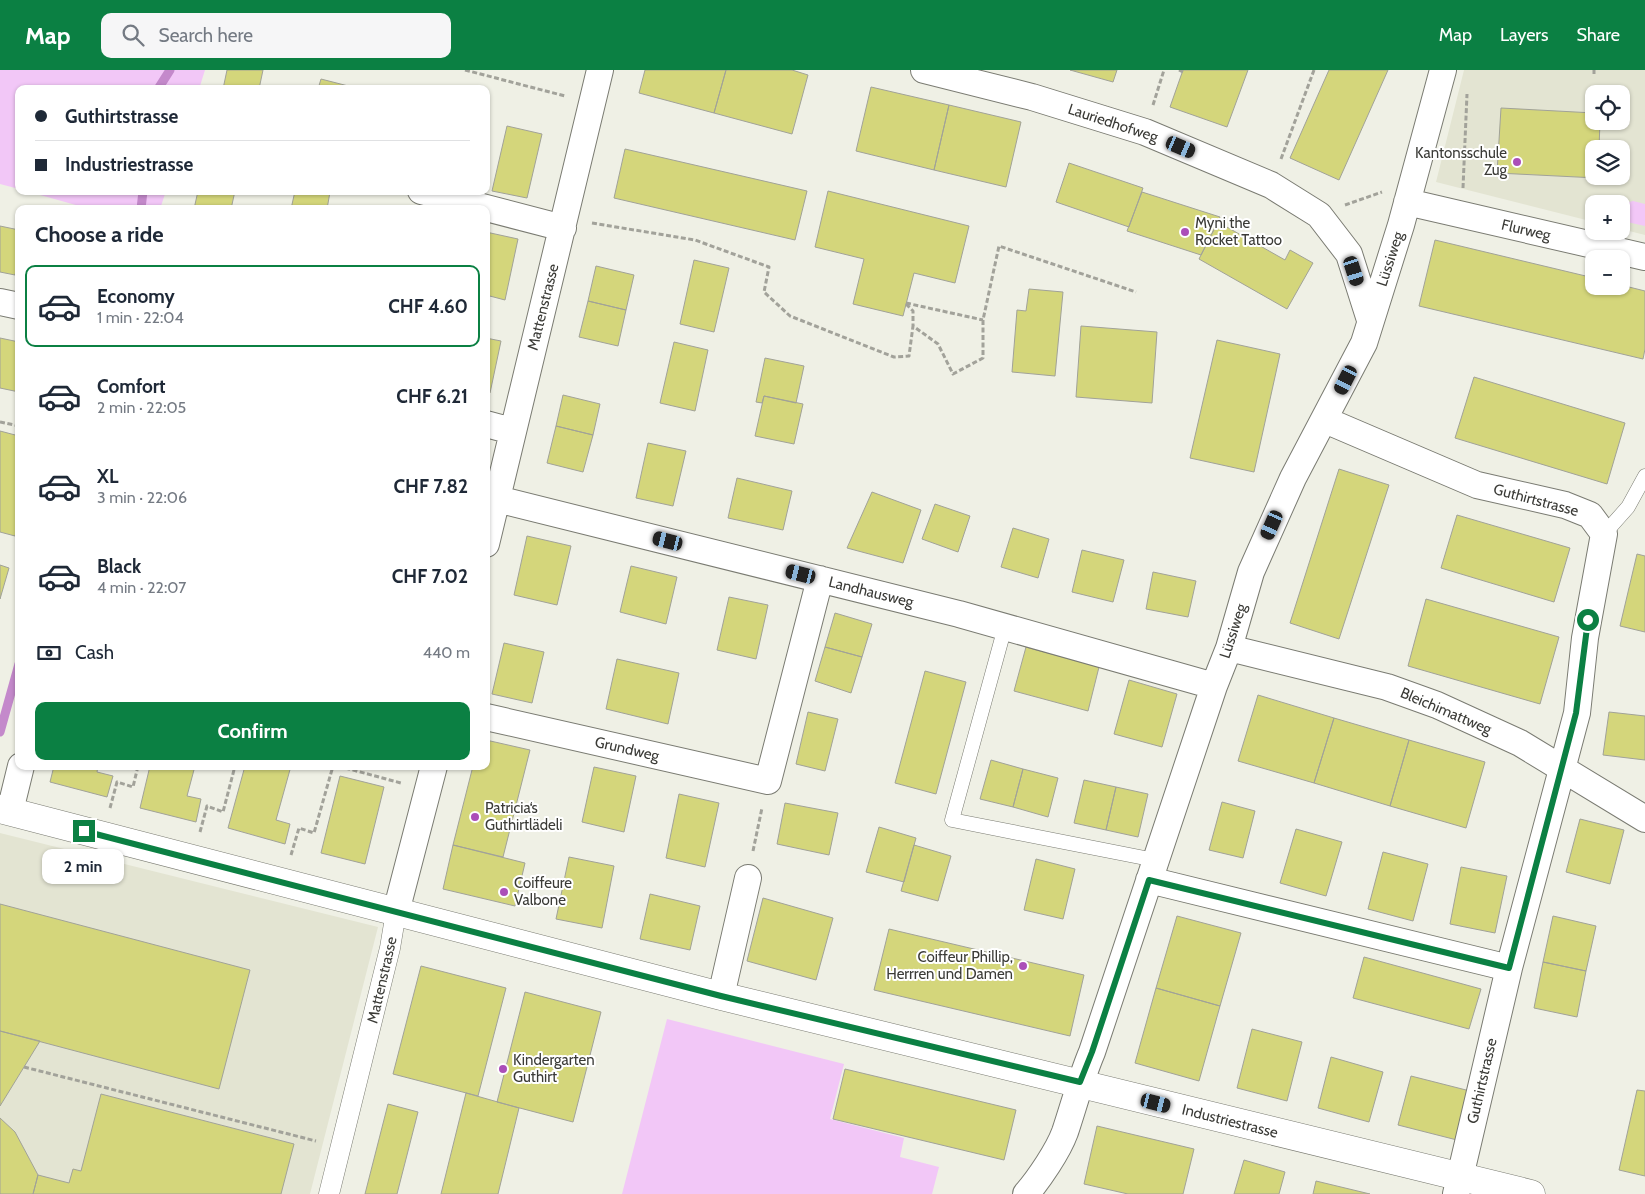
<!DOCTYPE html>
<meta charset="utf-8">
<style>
body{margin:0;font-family:Cabin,sans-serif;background:#f6f6f7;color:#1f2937;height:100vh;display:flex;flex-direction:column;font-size:19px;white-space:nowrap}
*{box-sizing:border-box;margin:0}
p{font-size:16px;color:#747a83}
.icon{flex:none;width:28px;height:28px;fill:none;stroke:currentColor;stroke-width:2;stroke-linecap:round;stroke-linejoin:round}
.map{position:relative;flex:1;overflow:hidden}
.sheet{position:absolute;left:15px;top:135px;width:475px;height:565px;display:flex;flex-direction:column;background:#fff;border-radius:10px;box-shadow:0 1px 4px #0004}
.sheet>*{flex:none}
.top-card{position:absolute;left:15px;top:15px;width:475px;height:110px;border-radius:10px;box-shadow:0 1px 4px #0004;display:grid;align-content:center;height:110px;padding:0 20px;background:#fff}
.controls{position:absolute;left:1585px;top:15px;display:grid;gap:10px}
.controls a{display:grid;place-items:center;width:45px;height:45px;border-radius:10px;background:#fff;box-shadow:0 1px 4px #0004;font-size:25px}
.end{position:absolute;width:22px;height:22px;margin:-11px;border:6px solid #0b8043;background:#fff;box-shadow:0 0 0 2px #fff}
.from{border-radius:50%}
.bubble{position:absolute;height:35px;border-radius:10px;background:#fff;box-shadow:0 1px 4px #0004;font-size:16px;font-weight:700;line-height:35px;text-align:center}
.car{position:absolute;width:15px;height:30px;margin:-15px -8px;border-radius:6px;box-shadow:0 0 4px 1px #0007;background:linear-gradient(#222 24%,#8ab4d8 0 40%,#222 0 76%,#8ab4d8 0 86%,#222 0)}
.top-card b{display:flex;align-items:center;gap:18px;height:48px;font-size:19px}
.top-card b+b{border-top:1px solid #e0e1e3}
.top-card i{width:12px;height:12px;background:#1f2937}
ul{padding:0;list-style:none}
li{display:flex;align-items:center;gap:15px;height:82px;margin:0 10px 8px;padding:0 10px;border:2px solid transparent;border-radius:10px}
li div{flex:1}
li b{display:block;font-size:19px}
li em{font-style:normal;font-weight:700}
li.on{border-color:#0b8043}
li>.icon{width:45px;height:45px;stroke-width:1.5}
h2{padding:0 20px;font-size:22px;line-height:60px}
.pay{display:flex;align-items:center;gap:12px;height:55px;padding:0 20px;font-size:19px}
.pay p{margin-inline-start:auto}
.primary-button{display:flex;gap:10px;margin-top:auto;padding:10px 20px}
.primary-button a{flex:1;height:58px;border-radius:10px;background:#0b8043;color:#fff;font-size:20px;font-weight:700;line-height:58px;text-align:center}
header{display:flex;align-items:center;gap:30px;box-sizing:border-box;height:70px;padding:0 25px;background:#0b8043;color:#fff}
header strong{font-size:24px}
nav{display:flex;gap:28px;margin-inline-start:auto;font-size:18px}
.search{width:350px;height:45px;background:#f6f6f7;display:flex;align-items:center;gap:12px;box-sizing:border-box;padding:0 18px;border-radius:10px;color:#747a83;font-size:19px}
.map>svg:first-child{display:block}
</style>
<header>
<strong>Map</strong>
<div class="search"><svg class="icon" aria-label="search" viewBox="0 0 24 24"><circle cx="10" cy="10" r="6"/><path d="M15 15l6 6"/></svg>Search here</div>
<nav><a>Map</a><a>Layers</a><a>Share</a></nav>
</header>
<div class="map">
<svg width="1645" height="1124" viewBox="0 0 1645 1124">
<rect width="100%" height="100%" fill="#eff0e5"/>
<path fill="#e3e4d2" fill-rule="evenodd" d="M1464,0H1645V165L1621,159V134H1594V152L1436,112ZM1594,24H1621V51H1594ZM1594,79H1621V106H1594Z
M0,763L378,857L310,1124H0Z"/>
<path fill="#f2c7f7" d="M0,0H205L199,19H19V119L0,114Z
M26,121H166L160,139H90Z
M1633,131L1645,134V156L1627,152L1622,147L1621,139L1626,133Z
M667,949L844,994L830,1049L904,1068L900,1087L939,1097L932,1124H622Z"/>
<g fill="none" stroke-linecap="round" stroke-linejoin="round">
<path stroke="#c489cb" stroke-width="9" d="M158,19L170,0
M141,139L143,121
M0,662L19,594"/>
</g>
<path fill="#d4d67b" stroke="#a1a298" d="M227,0H263L259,19H223Z
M645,0H726L714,43L639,23Z
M726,0H792L808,5L792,64L714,43Z
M1070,0H1117L1113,12Z
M1183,0H1248L1227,57L1170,37Z
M1329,0H1388L1339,110L1290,88Z
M321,9L356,18V19H318Z
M871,17L949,35L934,100L856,81Z
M949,35L1021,52L1006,117L934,100Z
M1501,38L1594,43V51H1600L1599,79H1594V106H1597V108L1497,103Z
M507,56L542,64L527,128L492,121Z
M625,79L807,121L795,170L614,128Z
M1069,93L1143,118L1129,157L1056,132Z
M198,121H235L231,139H194Z
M295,121L330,122L327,139H291Z
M828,121L969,156L955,213L914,203L903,246L853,234L864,189L815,177Z
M1142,122L1220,147L1201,185L1127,161Z
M1218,152L1285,190L1290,180L1313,193L1287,239L1199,189Z
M0,156L19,160V187L15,205L0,202Z
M486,162L518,169L505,230L486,225Z
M1435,170L1594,208V216L1621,215L1645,221V279L1643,289L1419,236Z
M694,190L729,198L714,262L680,254Z
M596,196L634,205L626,240L588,231Z
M1029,219L1063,222L1055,306L1012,302L1017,240L1026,241Z
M588,231L626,240L618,276L579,267Z
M1081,256L1157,262L1152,333L1076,327Z
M0,268L19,272V322L0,318Z
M486,268L501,271L490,323L486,322Z
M1217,270L1280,284L1254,402L1190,388Z
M674,272L708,280L695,341L660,333Z
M765,288L804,296L796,333L764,326L762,333L756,332Z
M1474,307L1625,353L1607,414L1455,368Z
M563,325L600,334L593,365L556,356Z
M764,326L803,334L794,374L755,366Z
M556,356L593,365L583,402L547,393Z
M0,361L19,366V452L15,466L0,462Z
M648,373L686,381L673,436L636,428Z
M1339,399L1389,415L1339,569L1290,553Z
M737,408L792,421L783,460L728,448Z
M872,422L921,440L903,493L847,478Z
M935,434L970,446L958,482L922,469Z
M1457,445L1570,478L1554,532L1441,498Z
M1013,458L1049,469L1038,508L1001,497Z
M527,466L571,476L557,535L514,525Z
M1082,480L1124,490L1113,532L1072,522Z
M1637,484L1645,486V562L1620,556Z
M0,495L9,498L0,529Z
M631,496L677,507L666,554L620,542Z
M1153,502L1196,511L1188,547L1146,539Z
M729,527L768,535L756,589L717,580Z
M1426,529L1559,567L1540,634L1408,596Z
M835,543L872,554L862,587L825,577Z
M504,573L544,582L532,633L492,624Z
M825,577L862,587L851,623L815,611Z
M1026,577L1099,597L1088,641L1014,621Z
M617,589L679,603L668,654L606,639Z
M925,601L966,612L936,724L895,713Z
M1129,610L1177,624L1162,677L1114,664Z
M1258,625L1334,648L1314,713L1238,691Z
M808,642L838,649L825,701L796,694Z
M1609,642L1645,646V690L1603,685Z
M1334,648L1409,670L1390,736L1314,713Z
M486,670L530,680L503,787L453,775L473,696H486Z
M1409,670L1485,692L1466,758L1390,736Z
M991,690L1023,699L1013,737L980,729Z
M54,696H98L97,702L113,706L107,727L50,712Z
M150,696H195L187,726L201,729L196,752L140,738Z
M245,696H291L276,750L290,754L285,774L228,758Z
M594,697L636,706L624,762L582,752Z
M1023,699L1058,708L1048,747L1013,737Z
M340,706L384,717L365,794L321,783Z
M1084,710L1116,717L1106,760L1074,753Z
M1116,717L1148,724L1138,767L1106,760Z
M679,724L719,733L705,797L666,788Z
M1222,732L1255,741L1243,788L1209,780Z
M785,733L838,743L829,785L777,774Z
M1580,749L1624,760L1610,814L1566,802Z
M879,757L916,768L904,812L866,802Z
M1296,759L1342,772L1326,826L1280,813Z
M453,775L525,793L515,836L443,819Z
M914,775L951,786L938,831L901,821Z
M1383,782L1428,794L1413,851L1368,839Z
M569,787L614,796L602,858L556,849Z
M1036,789L1075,799L1063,849L1024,840Z
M1461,797L1507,806L1495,863L1450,854Z
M650,824L700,836L690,880L640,869Z
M763,828L833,848L816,910L747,891Z
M0,834L250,900L219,1019L0,961Z
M1177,846L1241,863L1220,936L1156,918Z
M1553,846L1596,856L1586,901L1543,892Z
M889,859L1084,905L1070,966L874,920Z
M1364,887L1481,919L1469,959L1353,928Z
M1543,892L1586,901L1577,947L1534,938Z
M421,896L506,918L478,1026L393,1004Z
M1156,918L1220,936L1199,1011L1135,993Z
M525,922L601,942L573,1052L497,1032Z
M1252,959L1302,972L1287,1031L1237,1018Z
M0,961L40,971L0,1036Z
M1331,987L1383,1002L1369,1052L1318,1038Z
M845,999L1016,1040L1004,1090L833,1049Z
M1411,1006L1470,1021L1457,1070L1398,1055Z
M1637,1020L1645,1021V1106L1619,1100Z
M466,1023L519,1038L498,1124H441Z
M101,1024L294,1074L281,1124H33L38,1105L69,1113L73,1099L81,1101Z
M388,1034L418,1042L397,1124H365Z
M0,1048L15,1062L38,1105L33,1124H0Z
M1097,1056L1194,1079L1183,1124H1128L1084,1114Z
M1244,1090L1285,1102L1279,1124H1234Z
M1316,1111L1370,1124H1313Z"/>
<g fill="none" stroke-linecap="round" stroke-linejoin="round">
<g stroke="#7a7b72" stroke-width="15">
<path id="service" d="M1604,464L1628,437L1645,406
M1005,557L952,750L1155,790"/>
</g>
<g stroke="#7a7b72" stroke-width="21">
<path id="pedestrian" d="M329,1124L390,878L396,842"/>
</g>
<g stroke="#7a7b72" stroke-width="28">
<path id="minor" d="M924,0L1032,27L1145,62L1271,115L1319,145L1349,184L1370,250
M421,121L563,158
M1407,132L1645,187
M0,232L19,236
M1325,350L1477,415L1565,435L1590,445L1604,464L1585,568L1577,643L1509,898L1456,1124
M486,354L512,361
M497,429L959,544L1214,616
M486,474L600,0
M1229,578L1387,617L1437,635L1520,673L1645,749
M486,647L768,711L820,509
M10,741L21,696
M1149,810L1509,898
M396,842L434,696
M721,926L748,808
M1026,1124C1039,1109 1058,1081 1065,1062C1074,1035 1081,1008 1092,982L1214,616L1229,578L1251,502L1293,408L1364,273L1401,155L1443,0"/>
</g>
<g stroke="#7a7b72" stroke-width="29">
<path id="tertiary" d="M0,739L721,926L1531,1124"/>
</g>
<path stroke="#a2a29a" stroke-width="3" stroke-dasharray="5 2.5" stroke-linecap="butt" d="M465,0L565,26
M1179,0L1183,2
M1594,4V0
M1153,35L1164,0
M1281,89L1314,0
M1463,118L1467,24
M1345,135L1382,122
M592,153L695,170L769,197L764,222L790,246L894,287L909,286L913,256L938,274L953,304L983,288V250L999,176L1136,222
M906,233L983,250
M906,234L913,241V256
M0,352L19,356
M338,696L401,713
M110,738L117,712L133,717L138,696
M200,762L207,736L223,742L235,696
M753,781L762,738
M291,785L299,758L314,763L333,696
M24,997L316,1071"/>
<use href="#service" stroke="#fff" stroke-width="14"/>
<use href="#pedestrian" stroke="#fff" stroke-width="20"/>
<use href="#minor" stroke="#fff" stroke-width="26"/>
<use href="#tertiary" stroke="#fff" stroke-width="28"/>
</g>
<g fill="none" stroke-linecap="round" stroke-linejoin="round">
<path stroke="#0b8043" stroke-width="6" d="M84,761L721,926L1080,1012L1092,982L1149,810L1509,898L1576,643L1588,550"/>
</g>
<g fill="#ab4eb8" stroke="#fff" stroke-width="2">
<circle cx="1517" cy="92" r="5"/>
<circle cx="1185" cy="162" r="5"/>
<circle cx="475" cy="747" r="5"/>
<circle cx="504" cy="822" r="5"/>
<circle cx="1023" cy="896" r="5"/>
<circle cx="503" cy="999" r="5"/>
</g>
<g text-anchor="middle" stroke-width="4" stroke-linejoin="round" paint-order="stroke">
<g font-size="15" fill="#3b3b37" stroke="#fff">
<text transform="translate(1113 53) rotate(18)" y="5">Lauriedhofweg</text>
<text transform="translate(1526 160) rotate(13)" y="5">Flurweg</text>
<text transform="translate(1390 189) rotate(-72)" y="5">Lüssiweg</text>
<text transform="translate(543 237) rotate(-76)" y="5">Mattenstrasse</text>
<text transform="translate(1536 430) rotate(15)" y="5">Guthirtstrasse</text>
<text transform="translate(871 522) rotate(14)" y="5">Landhausweg</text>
<text transform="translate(1233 561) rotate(-72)" y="5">Lüssiweg</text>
<text transform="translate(1446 641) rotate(23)" y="5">Bleichimattweg</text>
<text transform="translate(627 679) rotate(13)" y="5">Grundweg</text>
<text transform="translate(382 910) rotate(-77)" y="5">Mattenstrasse</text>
<text transform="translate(1482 1011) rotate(-77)" y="5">Guthirtstrasse</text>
<text transform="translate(1230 1051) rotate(14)" y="5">Industriestrasse</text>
</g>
<g font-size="15" fill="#3b3b37" stroke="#fff" text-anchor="start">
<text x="1507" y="88" text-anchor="end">Kantonsschule<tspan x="1507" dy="17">Zug</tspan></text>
<text x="1195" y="158">Myni the<tspan x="1195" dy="17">Rocket Tattoo</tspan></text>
<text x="485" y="743">Patricia‘s<tspan x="485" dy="17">Guthirtlädeli</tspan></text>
<text x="514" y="818">Coiffeure<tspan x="514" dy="17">Valbone</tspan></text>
<text x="1013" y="892" text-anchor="end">Coiffeur Phillip,<tspan x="1013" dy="17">Herrren und Damen</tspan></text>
<text x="513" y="995">Kindergarten<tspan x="513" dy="17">Guthirt</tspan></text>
</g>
</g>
</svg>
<div class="controls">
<a><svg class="icon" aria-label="locate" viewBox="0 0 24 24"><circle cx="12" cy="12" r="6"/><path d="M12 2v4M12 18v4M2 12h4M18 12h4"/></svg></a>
<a><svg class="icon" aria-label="layers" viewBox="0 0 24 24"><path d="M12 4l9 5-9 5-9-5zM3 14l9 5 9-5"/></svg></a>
<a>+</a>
<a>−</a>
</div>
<i class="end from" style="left:1588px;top:550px"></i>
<i class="end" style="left:84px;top:761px"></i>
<div class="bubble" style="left:42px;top:779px;width:82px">2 min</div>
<i class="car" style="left:1181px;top:77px;rotate:113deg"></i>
<i class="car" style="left:1354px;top:201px;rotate:162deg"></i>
<i class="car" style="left:1346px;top:310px;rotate:207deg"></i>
<i class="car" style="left:1272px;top:455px;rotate:204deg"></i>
<i class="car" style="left:668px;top:471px;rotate:284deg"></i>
<i class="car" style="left:801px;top:504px;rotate:284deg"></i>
<i class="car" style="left:1156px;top:1033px;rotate:104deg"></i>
<div class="top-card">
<b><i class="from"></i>Guthirtstrasse</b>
<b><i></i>Industriestrasse</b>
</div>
<section class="sheet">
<h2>Choose a ride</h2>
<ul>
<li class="on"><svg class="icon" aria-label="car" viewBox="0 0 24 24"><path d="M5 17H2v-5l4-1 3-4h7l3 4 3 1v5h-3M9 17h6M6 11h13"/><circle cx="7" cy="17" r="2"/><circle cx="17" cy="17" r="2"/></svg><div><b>Economy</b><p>1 min · 22:04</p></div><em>CHF 4.60</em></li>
<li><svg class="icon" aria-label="car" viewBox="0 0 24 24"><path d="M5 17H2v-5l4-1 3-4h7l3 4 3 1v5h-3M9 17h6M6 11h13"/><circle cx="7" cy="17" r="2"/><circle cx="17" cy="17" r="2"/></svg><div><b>Comfort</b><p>2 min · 22:05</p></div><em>CHF 6.21</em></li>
<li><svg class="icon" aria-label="car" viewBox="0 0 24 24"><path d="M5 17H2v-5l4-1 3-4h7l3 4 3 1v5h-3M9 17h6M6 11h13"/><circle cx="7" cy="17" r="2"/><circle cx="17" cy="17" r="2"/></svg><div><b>XL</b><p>3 min · 22:06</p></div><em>CHF 7.82</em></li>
<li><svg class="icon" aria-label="car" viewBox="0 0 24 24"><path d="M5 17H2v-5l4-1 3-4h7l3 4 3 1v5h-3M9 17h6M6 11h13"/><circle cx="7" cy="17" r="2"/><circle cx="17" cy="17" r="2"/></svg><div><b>Black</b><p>4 min · 22:07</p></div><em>CHF 7.02</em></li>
</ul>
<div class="pay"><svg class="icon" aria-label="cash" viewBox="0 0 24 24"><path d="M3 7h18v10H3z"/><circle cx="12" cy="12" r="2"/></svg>Cash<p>440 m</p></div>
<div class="primary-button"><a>Confirm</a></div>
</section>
</div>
